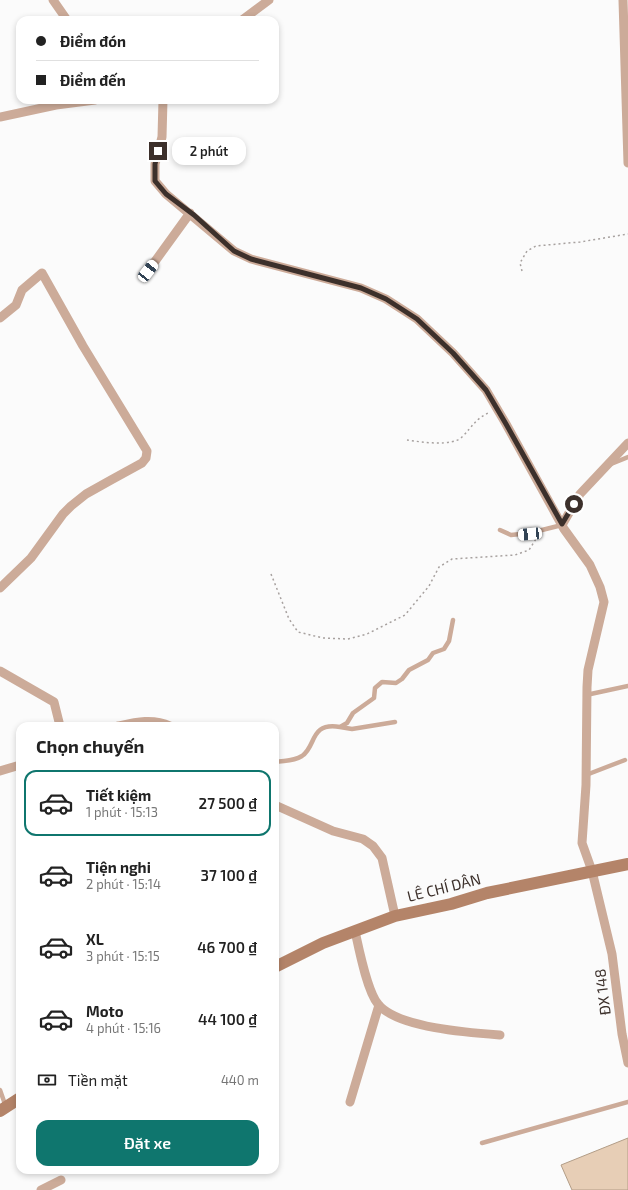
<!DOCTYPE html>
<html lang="vi">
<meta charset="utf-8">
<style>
body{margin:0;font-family:"Exo 2",sans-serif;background:#f2f2f2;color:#222;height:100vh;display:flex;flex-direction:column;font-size:15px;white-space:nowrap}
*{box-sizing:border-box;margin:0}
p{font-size:13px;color:#767676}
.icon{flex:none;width:22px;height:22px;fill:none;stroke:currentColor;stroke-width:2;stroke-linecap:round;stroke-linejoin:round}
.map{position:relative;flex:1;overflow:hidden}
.panel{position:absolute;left:16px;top:722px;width:263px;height:452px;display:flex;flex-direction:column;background:#fff;border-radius:12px;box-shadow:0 2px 6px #0003}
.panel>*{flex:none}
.top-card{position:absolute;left:16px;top:16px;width:263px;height:88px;border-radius:12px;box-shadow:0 2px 6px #0003;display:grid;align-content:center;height:88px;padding:0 20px;background:#fff}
.end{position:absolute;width:18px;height:18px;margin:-9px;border:5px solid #3c302b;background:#fff;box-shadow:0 0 0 2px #fff}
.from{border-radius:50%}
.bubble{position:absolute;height:28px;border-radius:12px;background:#fff;box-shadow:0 2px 6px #0003;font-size:13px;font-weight:600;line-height:28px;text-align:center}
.car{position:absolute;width:12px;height:24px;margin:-12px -6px;border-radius:5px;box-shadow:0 0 3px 1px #0007;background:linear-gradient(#fff 24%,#345 0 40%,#fff 0 76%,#345 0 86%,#fff 0)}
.top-card b{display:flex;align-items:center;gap:14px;height:38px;font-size:15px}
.top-card b+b{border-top:1px solid #e0e0e0}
.top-card i{width:10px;height:10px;background:#222}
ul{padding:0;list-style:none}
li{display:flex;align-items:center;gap:12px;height:66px;margin:0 8px 6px;padding:0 12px;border:2px solid transparent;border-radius:12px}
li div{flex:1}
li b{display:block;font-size:15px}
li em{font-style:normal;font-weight:600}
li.on{border-color:#0f766e}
li>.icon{width:36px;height:36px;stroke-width:1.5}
h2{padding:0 20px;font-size:18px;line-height:48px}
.pay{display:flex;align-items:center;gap:10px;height:44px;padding:0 20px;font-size:15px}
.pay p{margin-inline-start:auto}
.action{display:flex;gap:8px;margin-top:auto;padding:8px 20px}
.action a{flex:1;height:46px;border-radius:12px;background:#0f766e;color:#fff;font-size:16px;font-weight:600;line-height:46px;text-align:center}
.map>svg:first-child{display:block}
</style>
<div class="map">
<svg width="628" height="1190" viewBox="0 0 628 1190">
<rect width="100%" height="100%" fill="#fbfbfb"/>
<path fill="#e7ceb6" stroke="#b29d87" d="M628,1138V1190H572L561,1165Z"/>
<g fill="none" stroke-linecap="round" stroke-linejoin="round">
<path stroke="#a7a19f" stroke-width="1.5" stroke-dasharray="2 3" stroke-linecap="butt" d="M522,271L520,263L527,251L536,246L580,242L628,234
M407,440C421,442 452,447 462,437C473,426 475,419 490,412
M271,574L289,619L298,632L323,638L348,639L367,634L405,615L429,586L439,567L452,559L515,555L529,550L536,539"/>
<path stroke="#ccab99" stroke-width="4.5" d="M611,464L628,457
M500,530L511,535L530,533L562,525
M586,695L628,686
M340,727L352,729L395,722
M275,762C285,760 292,762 302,756C317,746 309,722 340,727L347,723L353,713L374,698L375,688L382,682L396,683L402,679L409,670L428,660L433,653L444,649L449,641L453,620
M586,775L625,760
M0,1090L6,1107
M482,1143L628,1102"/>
<path stroke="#ccab99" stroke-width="9" d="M53,0L67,20
M623,0L628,163
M242,20L269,0
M163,100L162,137L155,164V181L166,194L234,251L251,259L361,288L386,299L417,319L453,353L486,390L506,424L564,529L590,565L600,587L604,602L588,670L587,687L586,785L582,843L592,871L612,954L622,1034L628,1063
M0,117L56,105L95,100
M148,271L190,213
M0,318L16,305L22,290L42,273L83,346L147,451L146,458L142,463L111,480L86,494L71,506L63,514L31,558L0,588
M562,525L580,494L628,443
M0,671L54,702L60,726
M118,726C136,722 153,718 170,726
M0,771L20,765
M275,805L333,831L363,839L373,846L382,858L395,916
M355,931C359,949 367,991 378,1004C397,1028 471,1033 500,1035
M350,1102L379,1005
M41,1190L61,1180"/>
<path stroke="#b48469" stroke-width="12" d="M275,967L323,943L395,916L451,904L487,893L628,864
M0,1111L20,1098"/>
</g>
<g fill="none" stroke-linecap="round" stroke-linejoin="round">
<path stroke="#3c302b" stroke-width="5" d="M158,151L155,164V181L166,194L194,215L234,251L251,259L361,288L386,299L417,319L453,353L486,390L506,424L562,524L574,504"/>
</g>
<g text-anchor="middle" stroke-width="4" stroke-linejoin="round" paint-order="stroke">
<g font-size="15" fill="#3c302b" stroke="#fbfbfb">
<text transform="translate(444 888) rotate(-14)" y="5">LÊ CHÍ DÂN</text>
<text transform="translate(603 992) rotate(-97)" y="5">ĐX 148</text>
</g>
</g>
</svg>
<i class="end from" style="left:574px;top:504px"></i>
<i class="end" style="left:158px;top:151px"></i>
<div class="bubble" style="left:172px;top:137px;width:74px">2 phút</div>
<i class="car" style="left:148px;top:271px;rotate:38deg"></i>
<i class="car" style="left:530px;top:534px;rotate:265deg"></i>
<div class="top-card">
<b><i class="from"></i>Điểm đón</b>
<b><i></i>Điểm đến</b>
</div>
<section class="panel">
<h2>Chọn chuyến</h2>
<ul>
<li class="on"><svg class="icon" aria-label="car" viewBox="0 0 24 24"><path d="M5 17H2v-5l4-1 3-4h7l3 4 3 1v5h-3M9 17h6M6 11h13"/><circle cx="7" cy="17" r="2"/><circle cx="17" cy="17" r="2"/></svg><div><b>Tiết kiệm</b><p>1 phút · 15:13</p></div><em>27 500 ₫</em></li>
<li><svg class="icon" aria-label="car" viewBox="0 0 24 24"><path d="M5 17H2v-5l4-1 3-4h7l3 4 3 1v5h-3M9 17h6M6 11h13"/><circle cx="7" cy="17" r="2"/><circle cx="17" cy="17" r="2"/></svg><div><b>Tiện nghi</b><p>2 phút · 15:14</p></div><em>37 100 ₫</em></li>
<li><svg class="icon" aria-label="car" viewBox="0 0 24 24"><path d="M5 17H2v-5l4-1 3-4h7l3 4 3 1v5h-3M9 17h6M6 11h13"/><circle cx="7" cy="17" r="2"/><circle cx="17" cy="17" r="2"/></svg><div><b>XL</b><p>3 phút · 15:15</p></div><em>46 700 ₫</em></li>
<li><svg class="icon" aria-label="car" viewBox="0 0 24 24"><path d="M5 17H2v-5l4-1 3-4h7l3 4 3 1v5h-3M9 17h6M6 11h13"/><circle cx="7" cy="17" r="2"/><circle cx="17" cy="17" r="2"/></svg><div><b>Moto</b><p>4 phút · 15:16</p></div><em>44 100 ₫</em></li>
</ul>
<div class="pay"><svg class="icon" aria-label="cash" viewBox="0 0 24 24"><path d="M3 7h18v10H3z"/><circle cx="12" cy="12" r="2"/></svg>Tiền mặt<p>440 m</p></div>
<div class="action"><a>Đặt xe</a></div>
</section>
</div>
